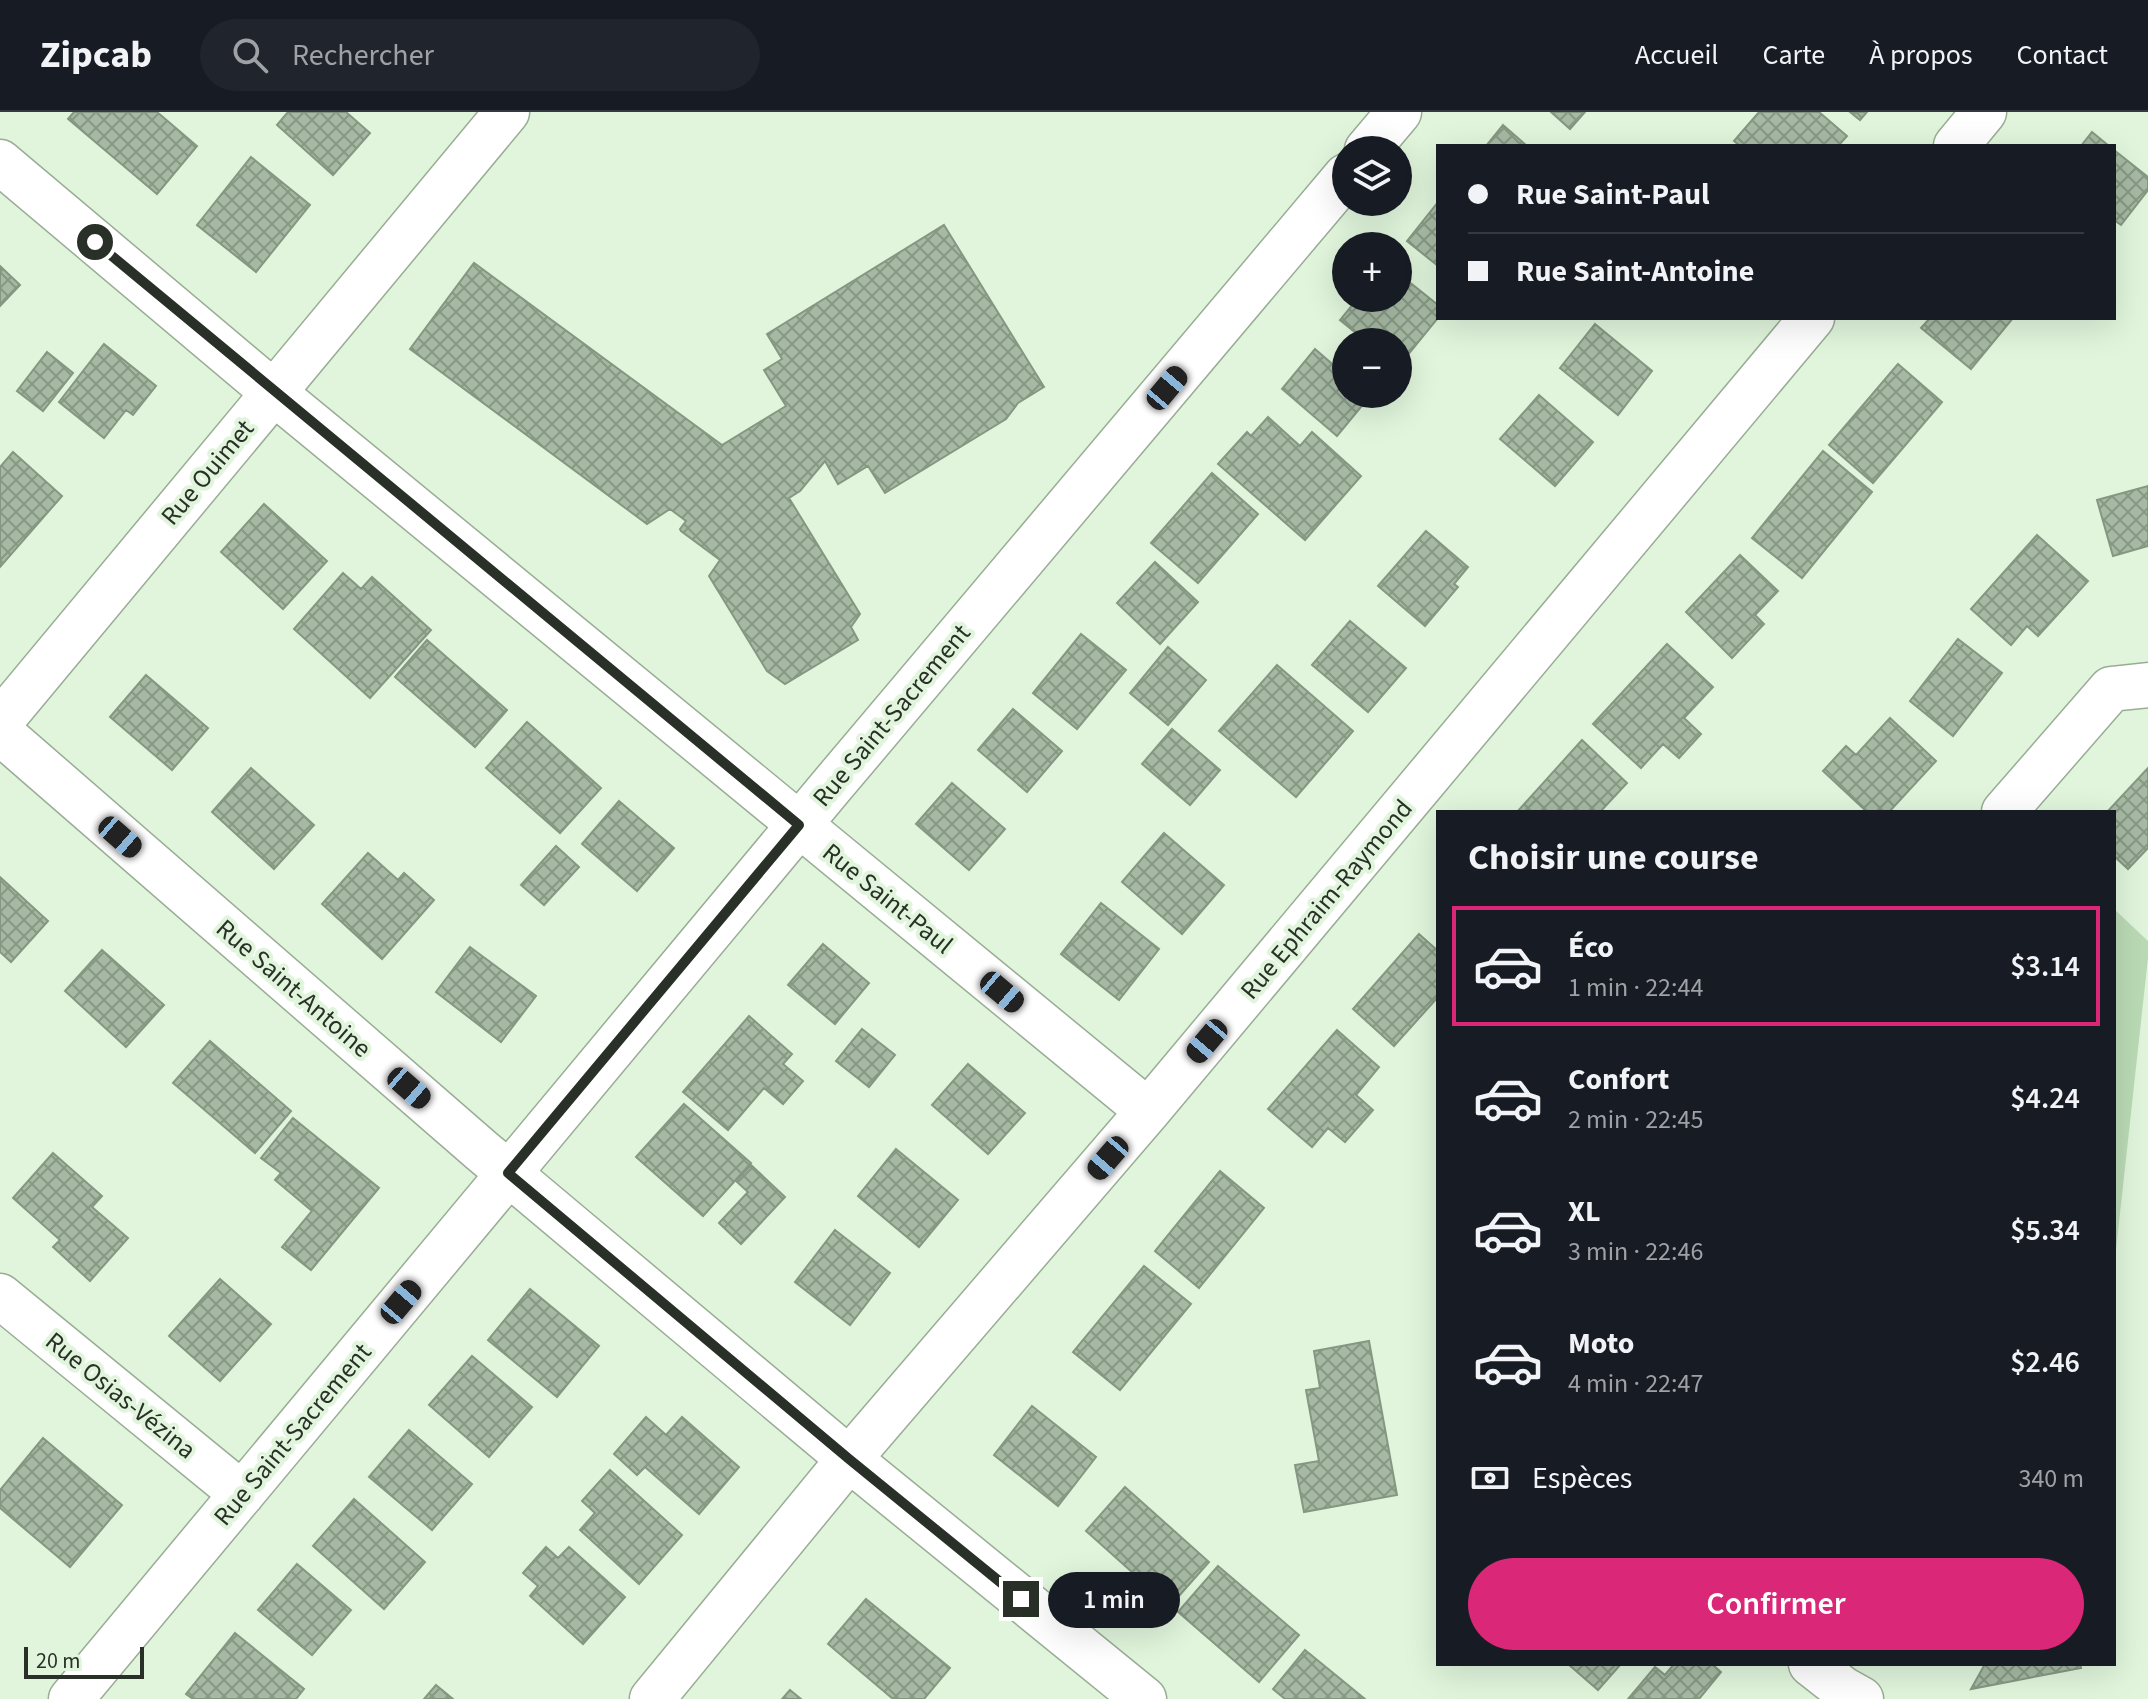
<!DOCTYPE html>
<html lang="fr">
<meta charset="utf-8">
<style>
body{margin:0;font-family:"Source Sans 3",sans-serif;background:#20242c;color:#f1f3f6;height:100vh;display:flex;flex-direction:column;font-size:30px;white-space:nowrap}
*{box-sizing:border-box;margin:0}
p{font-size:26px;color:#9ea1a6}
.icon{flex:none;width:44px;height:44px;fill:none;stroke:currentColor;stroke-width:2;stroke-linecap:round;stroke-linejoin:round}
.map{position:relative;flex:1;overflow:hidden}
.side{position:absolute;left:1436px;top:698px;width:680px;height:856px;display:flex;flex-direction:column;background:#171b24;border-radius:0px;box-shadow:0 8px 32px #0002}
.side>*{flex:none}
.top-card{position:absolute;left:1436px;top:32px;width:680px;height:176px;border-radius:0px;box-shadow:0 8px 32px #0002;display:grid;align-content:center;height:176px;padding:0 32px;background:#171b24}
.buttons{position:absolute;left:1332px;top:24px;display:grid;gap:16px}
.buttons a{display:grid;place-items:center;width:80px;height:80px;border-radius:50%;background:#171b24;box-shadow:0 8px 32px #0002;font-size:40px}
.scale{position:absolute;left:24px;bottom:20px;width:120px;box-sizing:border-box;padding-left:8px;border:4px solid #283027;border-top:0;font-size:22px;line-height:28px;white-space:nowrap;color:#283027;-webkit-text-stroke:6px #e0f5dc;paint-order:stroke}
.end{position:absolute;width:36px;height:36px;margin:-18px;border:10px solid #283027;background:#fff;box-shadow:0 0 0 4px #fff}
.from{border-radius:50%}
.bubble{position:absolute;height:56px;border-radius:28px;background:#171b24;box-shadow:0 8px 32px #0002;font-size:26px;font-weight:600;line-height:56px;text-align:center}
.car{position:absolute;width:24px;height:48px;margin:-24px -12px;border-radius:10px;box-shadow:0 0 6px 2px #0007;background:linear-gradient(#222 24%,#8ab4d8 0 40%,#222 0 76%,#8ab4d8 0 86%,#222 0)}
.top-card b{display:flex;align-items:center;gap:28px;height:76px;font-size:30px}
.top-card b+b{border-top:2px solid #363941}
.top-card i{width:20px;height:20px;background:#f1f3f6}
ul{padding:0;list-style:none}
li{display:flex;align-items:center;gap:24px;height:120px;margin:0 16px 12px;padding:0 16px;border:4px solid transparent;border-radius:0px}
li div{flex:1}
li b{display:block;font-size:30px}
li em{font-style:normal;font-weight:600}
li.current{border-color:#db2777}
li>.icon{width:72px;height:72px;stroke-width:1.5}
h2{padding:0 32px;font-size:36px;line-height:96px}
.pay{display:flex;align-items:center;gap:20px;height:88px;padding:0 32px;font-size:30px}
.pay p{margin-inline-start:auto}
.button{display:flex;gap:16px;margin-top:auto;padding:16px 32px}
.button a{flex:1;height:92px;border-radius:48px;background:#db2777;color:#fff;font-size:32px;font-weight:600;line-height:92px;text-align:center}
header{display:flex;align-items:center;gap:48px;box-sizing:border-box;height:112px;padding:0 40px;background:#171b24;border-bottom:2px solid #363941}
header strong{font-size:38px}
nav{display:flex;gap:44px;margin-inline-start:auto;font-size:28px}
.search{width:560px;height:72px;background:#20242c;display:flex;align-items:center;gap:20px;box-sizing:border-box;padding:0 28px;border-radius:44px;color:#9ea1a6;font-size:30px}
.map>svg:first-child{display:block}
</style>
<header>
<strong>Zipcab</strong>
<div class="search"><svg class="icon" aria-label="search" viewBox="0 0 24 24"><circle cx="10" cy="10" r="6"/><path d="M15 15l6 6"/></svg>Rechercher</div>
<nav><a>Accueil</a><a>Carte</a><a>À propos</a><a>Contact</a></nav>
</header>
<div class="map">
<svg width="2148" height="1587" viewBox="0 0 2148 1587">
<defs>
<pattern id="building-cross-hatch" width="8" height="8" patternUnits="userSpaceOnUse" patternTransform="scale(2)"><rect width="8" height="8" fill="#a6baa3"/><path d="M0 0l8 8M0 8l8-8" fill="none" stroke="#879885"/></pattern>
</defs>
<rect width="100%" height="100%" fill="#e0f5dc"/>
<path fill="#badab5" d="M2114,797L2148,829V846L2114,1156Z"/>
<path fill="url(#building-cross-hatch)" stroke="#849881" stroke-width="2" d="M74,0H157L197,34L157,82L68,7Z
M288,0H346L370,21L333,63L277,13Z
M1551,0H1585L1570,17Z
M1759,0H1819L1847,24L1838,34H1740L1734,29Z
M1850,0H1867L1860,8Z
M1503,13L1527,34H1486Z
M2092,20L2109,34H2081Z
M2114,38L2148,65V78L2121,113L2114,108Z
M251,45L310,93L256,160L197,113Z
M1438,90V154L1407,129Z
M944,113L1044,275L1018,291L1006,307L885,381L868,354L838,372L825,349L800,379L789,386L860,502L851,515L858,528L785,572L767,559L709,464L720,448L681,419L680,417L686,409L670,397L647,412L410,237L474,151L722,333L786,294L764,258L782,247L767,222Z
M0,154L20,173L0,194Z
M1398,161L1438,193V206L1398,255V230H1367L1340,208L1358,186H1398Z
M1930,206H2013L1971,257L1921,216Z
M1595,212L1652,259L1618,303L1560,256Z
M104,232L156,274L133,303L126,298L104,326L59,290Z
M1315,237L1346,264V282H1367L1370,284L1337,324L1282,277Z
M47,240L73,261L43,299L17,279Z
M1898,252L1942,290L1873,371L1829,333Z
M1539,283L1593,330L1555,374L1500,327Z
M1268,305L1300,334L1312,320L1361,364L1305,428L1218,352L1247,320L1251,324Z
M1823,339L1872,380L1802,466L1752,426Z
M13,340L62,384L0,455V355Z
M1212,361L1258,402L1198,471L1151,431Z
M2148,374V434L2113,444L2097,388Z
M264,392L327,449L283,497L221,440Z
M1426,419L1468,455L1454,472L1458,475L1425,514L1378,474Z
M2037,423L2088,469L2038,524L2027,514L2011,533L1971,497Z
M1740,443L1778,479L1755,503L1764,512L1732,546L1686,500Z
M1155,450L1198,490L1160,532L1117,491Z
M343,461L361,477L372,465L431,518L370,586L294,517Z
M1350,509L1406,556L1368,600L1312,553Z
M1081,522L1126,558L1077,617L1033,581Z
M1958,527L2002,561L1953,624L1910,589Z
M427,528L507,598L475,635L395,565Z
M1667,532L1713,575L1684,606L1701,622L1679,646L1663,632L1641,656L1593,612Z
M1168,535L1206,568L1168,613L1130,581Z
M1277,553L1353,619L1296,685L1219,619Z
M146,563L208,616L172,658L110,605Z
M1013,597L1062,639L1027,680L978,638Z
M1890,606L1936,649L1889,700H1867L1823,659L1846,634L1856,643Z
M527,610L601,676L560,721L486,656Z
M1172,617L1220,658L1190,693L1142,652Z
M1582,628L1627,671L1600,700H1517Z
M251,656L314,713L274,757L212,700Z
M2148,656V736L2128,757L2114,744V700H2107Z
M952,671L1005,717L969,758L916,712Z
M619,689L674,736L637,779L582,732Z
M1164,721L1224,773L1182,822L1122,770Z
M556,734L579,755L544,793L521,773Z
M368,741L398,768L404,761L434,788L382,847L322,792Z
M0,765L48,809L11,850L0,840Z
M1101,791L1159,837L1119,888L1061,842Z
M1419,822L1438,839V885L1394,934L1353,897Z
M823,832L869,871L835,912L788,873Z
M470,835L536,884L501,930L436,880Z
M102,838L164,893L126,935L65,879Z
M749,904L792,942L783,952L803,969L783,992L764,976L728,1018L683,980Z
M862,917L895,943L869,975L836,949Z
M1337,918L1379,955L1356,983L1373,998L1345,1030L1328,1016L1312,1035L1268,997Z
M210,929L291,999L255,1041L173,971Z
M968,952L1025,1001L988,1042L932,993Z
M684,992L751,1051L703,1104L636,1045Z
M293,1006L379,1076L311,1158L282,1135L312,1099L275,1068L281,1061L261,1046Z
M896,1037L958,1088L919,1135L858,1084Z
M53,1041L102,1084L92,1095L128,1126L90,1169L53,1135L60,1128L13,1086Z
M751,1053L785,1085L741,1132L719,1111L748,1080L736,1069Z
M1220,1059L1264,1096L1199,1176L1155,1139Z
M835,1118L890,1161L850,1213L795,1170Z
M1144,1154L1191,1192L1120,1278L1073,1240Z
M220,1167L271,1212L220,1269L169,1224Z
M530,1177L599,1234L557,1285L488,1228Z
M1369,1229L1397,1383L1304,1400L1295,1353L1319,1349L1306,1278L1320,1276L1314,1239Z
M472,1244L532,1295L489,1345L429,1293Z
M1032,1294L1096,1345L1058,1394L994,1343Z
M646,1305L666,1323L682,1305L739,1355L699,1402L645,1355L637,1363L614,1342Z
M409,1318L472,1372L432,1418L369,1365Z
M43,1326L122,1393L70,1455L0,1396V1378Z
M610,1358L682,1423L639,1472L580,1418L595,1401L582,1389Z
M1125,1375L1209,1450L1170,1494L1086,1419Z
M354,1387L425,1450L384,1497L313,1434Z
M546,1435L558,1446L569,1435L625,1485L583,1532L530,1484L538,1474L523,1461Z
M297,1452L351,1498L312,1543L258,1498Z
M1218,1454L1299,1523L1259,1570L1178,1500Z
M866,1487L950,1556L924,1587H893L828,1532Z
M235,1521L304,1577L296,1587H193L186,1582Z
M1305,1538L1365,1587H1285L1273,1577Z
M1568,1552H1621L1598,1578Z
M1674,1552H1712L1721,1560L1699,1587H1628L1655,1555L1665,1563Z
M1985,1552H2080L2081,1556L1971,1577Z
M436,1573L453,1587H424Z
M790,1578L801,1587H782Z"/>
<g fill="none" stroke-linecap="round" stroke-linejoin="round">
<g stroke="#99ad95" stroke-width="47">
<path id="minor" d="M1956,34L1984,0
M1367,38L1399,0
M0,50L273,280L1148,999
M0,610L507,0
M0,620L482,1039L849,1347L1144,1587
M2004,700L2111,577L2148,573
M0,1184L242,1382
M1811,1552L1843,1577L1861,1587
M71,1587L829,677L1346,64
M652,1587L849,1347L1148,999L1812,206"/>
</g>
<use href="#minor" stroke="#fff" stroke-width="44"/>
</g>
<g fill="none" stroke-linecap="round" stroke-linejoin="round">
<path stroke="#283027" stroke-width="10" d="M95,130L799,713L508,1061L849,1347L1021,1487"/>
</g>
<g text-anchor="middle" stroke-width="8" stroke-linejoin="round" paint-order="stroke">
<g font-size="26" fill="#283027" stroke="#e0f5dc">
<text transform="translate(207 360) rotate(-50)" y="9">Rue Ouimet</text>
<text transform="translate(891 603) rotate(-50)" y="9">Rue Saint-Sacrement</text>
<text transform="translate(888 786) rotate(39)" y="9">Rue Saint-Paul</text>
<text transform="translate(1326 787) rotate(-50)" y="9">Rue Ephraim-Raymond</text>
<text transform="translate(294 876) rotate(41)" y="9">Rue Saint-Antoine</text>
<text transform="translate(121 1283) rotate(39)" y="9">Rue Osias-Vézina</text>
<text transform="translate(292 1322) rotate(-50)" y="9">Rue Saint-Sacrement</text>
</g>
</g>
</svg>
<div class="buttons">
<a><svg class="icon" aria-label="layers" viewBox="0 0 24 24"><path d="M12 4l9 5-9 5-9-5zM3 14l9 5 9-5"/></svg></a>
<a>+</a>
<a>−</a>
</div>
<div class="scale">20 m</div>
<i class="end from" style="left:95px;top:130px"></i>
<i class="end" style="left:1021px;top:1487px"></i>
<div class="bubble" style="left:1048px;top:1460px;width:132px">1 min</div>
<i class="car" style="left:1167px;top:276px;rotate:40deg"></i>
<i class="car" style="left:120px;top:725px;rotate:131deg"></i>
<i class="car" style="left:1002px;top:880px;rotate:130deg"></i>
<i class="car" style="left:1207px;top:929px;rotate:220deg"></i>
<i class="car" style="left:409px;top:976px;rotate:131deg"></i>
<i class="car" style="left:1108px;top:1046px;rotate:221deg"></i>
<i class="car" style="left:401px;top:1190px;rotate:40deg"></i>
<div class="top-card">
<b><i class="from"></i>Rue Saint-Paul</b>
<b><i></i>Rue Saint-Antoine</b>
</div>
<section class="side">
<h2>Choisir une course</h2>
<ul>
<li class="current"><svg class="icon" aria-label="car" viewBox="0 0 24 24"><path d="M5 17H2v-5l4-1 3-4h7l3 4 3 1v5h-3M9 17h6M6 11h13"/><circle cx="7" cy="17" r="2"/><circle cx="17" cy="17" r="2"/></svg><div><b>Éco</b><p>1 min · 22:44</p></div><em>$3.14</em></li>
<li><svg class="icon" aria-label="car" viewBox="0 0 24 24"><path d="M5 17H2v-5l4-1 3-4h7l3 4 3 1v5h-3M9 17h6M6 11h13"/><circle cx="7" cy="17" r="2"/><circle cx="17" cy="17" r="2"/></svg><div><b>Confort</b><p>2 min · 22:45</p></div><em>$4.24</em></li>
<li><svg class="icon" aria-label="car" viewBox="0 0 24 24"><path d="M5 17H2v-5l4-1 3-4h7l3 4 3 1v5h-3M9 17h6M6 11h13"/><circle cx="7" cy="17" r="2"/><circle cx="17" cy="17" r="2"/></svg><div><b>XL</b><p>3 min · 22:46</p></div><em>$5.34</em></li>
<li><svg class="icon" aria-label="car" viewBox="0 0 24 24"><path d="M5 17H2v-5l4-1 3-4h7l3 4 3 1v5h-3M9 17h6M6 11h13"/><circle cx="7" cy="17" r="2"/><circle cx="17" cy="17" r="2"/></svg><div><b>Moto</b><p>4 min · 22:47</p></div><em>$2.46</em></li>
</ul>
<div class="pay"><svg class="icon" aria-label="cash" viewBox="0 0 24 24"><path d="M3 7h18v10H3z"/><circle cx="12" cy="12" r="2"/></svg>Espèces<p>340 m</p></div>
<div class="button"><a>Confirmer</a></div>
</section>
</div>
